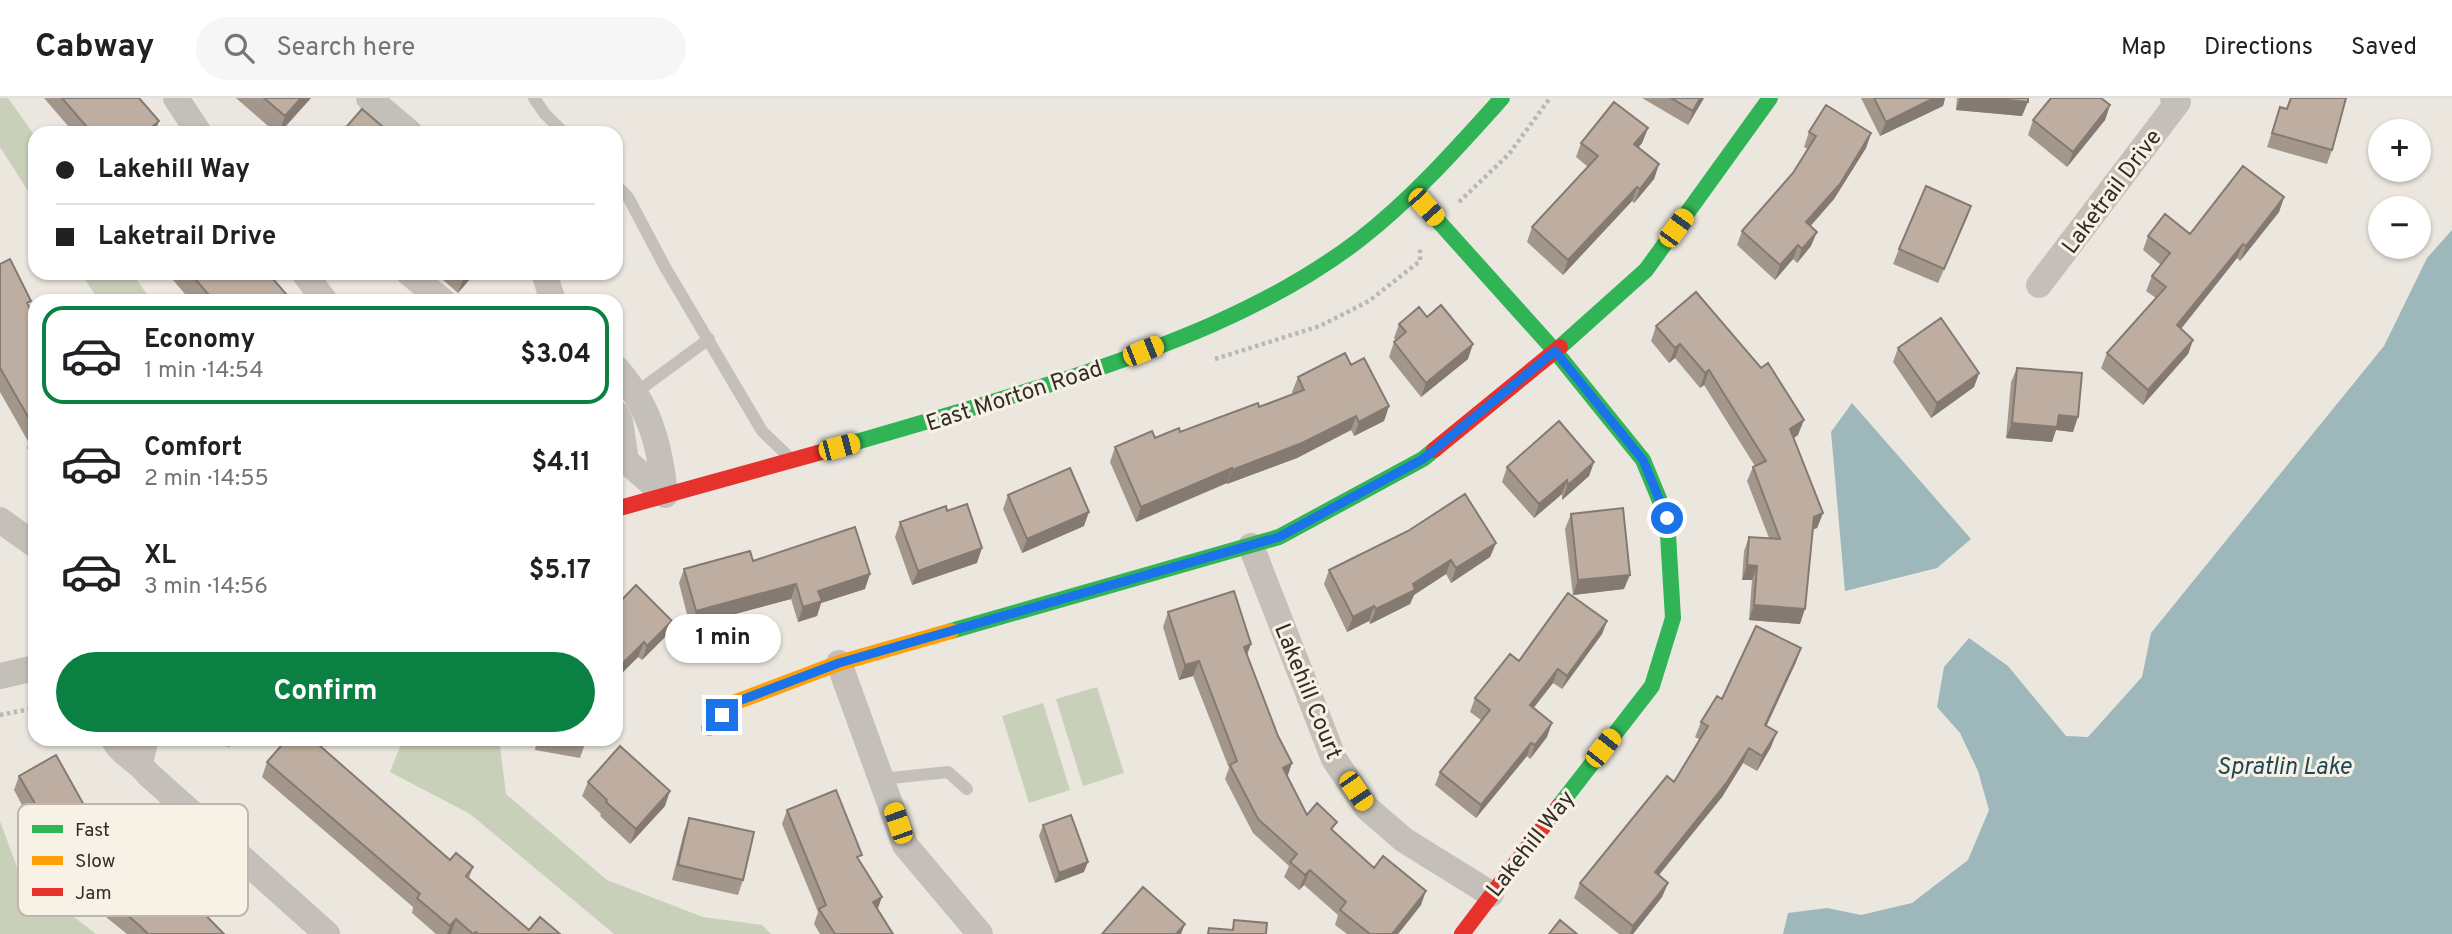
<!DOCTYPE html>
<meta charset="utf-8">
<style>
body{margin:0;font-family:Overpass,sans-serif;background:#f6f6f6;color:#202124;height:100vh;display:flex;flex-direction:column;font-size:26px;white-space:nowrap}
*{box-sizing:border-box;margin:0}
p{font-size:23px;color:#757577}
.icon{flex:none;width:38px;height:38px;fill:none;stroke:currentColor;stroke-width:2;stroke-linecap:round;stroke-linejoin:round}
.map{position:relative;flex:1;overflow:hidden}
.panel{position:absolute;left:28px;top:196px;width:595px;height:452px;display:flex;flex-direction:column;background:#fff;border-radius:21px;box-shadow:0 2px 5px #0004}
.panel>*{flex:none}
.banner{position:absolute;left:28px;top:28px;width:595px;height:154px;border-radius:21px;box-shadow:0 2px 5px #0004;display:grid;align-content:center;height:154px;padding:0 28px;background:#fff}
.buttons{position:absolute;left:2368px;top:21px;display:grid;gap:14px}
.buttons a{display:grid;place-items:center;width:63px;height:63px;border-radius:50%;background:#fff;box-shadow:0 2px 5px #0004;font-size:35px}
.end{position:absolute;width:32px;height:32px;margin:-16px;border:9px solid #1a73e8;background:#fff;box-shadow:0 0 0 4px #fff}
.from{border-radius:50%}
.bubble{position:absolute;height:49px;border-radius:24px;background:#fff;box-shadow:0 2px 5px #0004;font-size:23px;font-weight:700;line-height:49px;text-align:center}
.car{position:absolute;width:21px;height:42px;margin:-21px -10px;border-radius:9px;box-shadow:0 0 5px 2px #0007;background:linear-gradient(#f5c518 24%,#345 0 40%,#f5c518 0 76%,#345 0 86%,#f5c518 0)}
.banner b{display:flex;align-items:center;gap:24px;height:66px;font-size:26px}
.banner b+b{border-top:2px solid #e0e0e0}
.banner i{width:18px;height:18px;background:#202124}
ul{padding:12px 0 0;list-style:none}
li{display:flex;align-items:center;gap:21px;height:98px;margin:0 14px 10px;padding:0 14px;border:4px solid transparent;border-radius:21px}
li div{flex:1}
li b{display:block;font-size:26px}
li em{font-style:normal;font-weight:700}
li.on{border-color:#0b8043}
li>.icon{width:63px;height:63px;stroke-width:1.5}
.primary-button{display:flex;gap:14px;margin-top:auto;padding:14px 28px}
.primary-button a{flex:1;height:80px;border-radius:42px;background:#0b8043;color:#fff;font-size:28px;font-weight:700;line-height:80px;text-align:center}
header{display:flex;align-items:center;gap:42px;box-sizing:border-box;height:98px;padding:0 35px;background:#fff;border-bottom:2px solid #e0e0e0}
header strong{font-size:33px}
nav{display:flex;gap:38px;margin-inline-start:auto;font-size:24px}
.search{width:490px;height:63px;background:#f6f6f6;display:flex;align-items:center;gap:18px;box-sizing:border-box;padding:0 24px;border-radius:38px;color:#757577;font-size:26px}
.map>svg:first-child{display:block}
</style>
<header>
<strong>Cabway</strong>
<div class="search"><svg class="icon" aria-label="search" viewBox="0 0 24 24"><circle cx="10" cy="10" r="6"/><path d="M15 15l6 6"/></svg>Search here</div>
<nav><a>Map</a><a>Directions</a><a>Saved</a></nav>
</header>
<div class="map">
<svg width="2452" height="836" viewBox="0 0 2452 836">
<rect width="100%" height="100%" fill="#ebe7df"/>
<path fill="#c9d0ba" d="M0,0H8L35,38V104L0,49Z
M81,175H132L152,203H99Z
M1097,589L1124,675L1083,688L1056,601Z
M1043,605L1070,692L1029,705L1002,618Z
M403,641H499L506,696L607,782L703,819L762,827L771,836H614L470,716L390,674Z
M0,723L20,777L96,836H0Z"/>
<path fill="#9db7bb" d="M2452,132V836H1783L1788,815L1827,810L1861,817L1912,805L1968,762L1989,712L1978,673L1960,635L1937,609L1944,569L1969,540L2008,568L2066,638L2088,639L2142,579L2151,535L2384,248L2427,160Z
M1852,305L1971,441L1937,470L1845,493L1831,334Z"/>
<g fill="none" stroke-linecap="round" stroke-linejoin="round">
<path stroke="#bcb8b1" stroke-width="4.5" stroke-dasharray="3.5 3.5" stroke-linecap="butt" d="M1459,104L1509,56L1550,0
M1215,261L1320,228L1369,203L1420,163V149
M0,617L35,610"/>
<path stroke="#c4bfb8" stroke-width="12" d="M534,0L545,16L564,35
M616,87L628,99L665,169L762,333L787,357
M634,296L709,241
M882,681L948,674L967,691"/>
<path stroke="#c4bfb8" stroke-width="26" d="M176,0L199,35
M369,0L410,35
M304,175L325,203
M409,175L443,203
M544,175L553,203
M2039,187L2178,4L2173,0
M616,270C650,308 660,348 665,397
M616,315L620,323L626,363L665,397
M0,422L35,447
M1251,448L1334,661L1367,710L1404,742L1491,796
M839,565L905,747L980,836
M0,578L35,570
M113,640C119,655 138,662 148,676L327,836
M140,665L146,640"/>
<path stroke="#30b455" stroke-width="16" d="M1413,95L1555,253L1643,362L1667,420L1673,520L1652,588L1559,708
M1560,249L1646,172L1770,0
M818,355C898,332 978,309 1057,284C1162,250 1270,210 1359,142C1412,101 1457,50 1502,0
M951,533L1279,439L1423,361L1434,352"/>
<path stroke="#ff9f0a" stroke-width="16" d="M709,630L736,604L839,565L951,533"/>
<path stroke="#e5322d" stroke-width="16" d="M1434,352L1560,249
M616,411L818,355
M1462,836L1559,708"/>
</g>
<path fill="#a3968a" d="M44,0H139L159,23L154,35H74Z
M236,0H311L280,35H276Z
M1642,0H1704L1688,27Z
M1861,0H1945L1943,8L1880,38Z
M1957,0H2028L2022,18L1956,12Z
M2290,0H2346L2332,52L2327,66L2267,49L2280,9L2286,11Z
M2110,7L2105,22L2067,69L2028,37L2033,22Z
M1648,30L1642,45L1638,49L1659,66L1654,81L1634,105L1632,103L1563,177L1527,144L1532,129L1588,69L1576,59L1581,45Z
M1809,34L1871,35L1866,50L1834,101L1810,128L1811,148L1797,165L1793,161L1775,182L1737,147L1742,133L1793,75L1808,51L1804,49Z
M2284,99L2279,114L2240,163L2237,160L2181,231L2193,242L2188,256L2143,307L2101,270L2107,255L2156,200L2146,193L2152,178L2161,167L2143,152L2148,138L2190,136Z
M1971,108L1938,185L1893,166L1899,151Z
M0,166L35,219V363L27,350L29,345L0,294Z
M167,175H268L292,203H191Z
M435,175H475L458,195Z
M1696,194L1798,337L1794,340L1823,415L1817,430L1812,432L1800,526L1749,522L1752,482H1742L1744,453L1749,439L1769,440L1747,383L1753,369L1755,368L1704,287L1700,290L1675,260L1669,265L1651,243L1656,228Z
M1427,219L1468,261L1421,299L1389,259L1394,244L1396,243L1394,240L1399,226Z
M1898,250L1979,275L1974,289L1931,320L1893,264Z
M1351,267L1389,308L1384,323L1354,338L1351,332L1297,360L1227,386V385L1136,424L1110,364L1115,349L1180,334L1259,309L1293,296L1292,294L1298,279Z
M2017,270L2073,334L2056,332L2052,344L2006,340L2011,284Z
M1594,364L1589,378L1562,402V396L1534,420L1502,384L1507,369Z
M1008,397L1084,428L1022,455L1003,411Z
M947,413L977,465L912,487L895,439L900,424Z
M1571,416L1624,491L1573,497L1565,431Z
M1496,445L1490,459L1451,485L1446,476L1414,497L1410,506L1370,526L1369,523L1347,534L1324,486L1329,472Z
M753,463L865,491L821,505L817,518L798,524L791,501L690,528L679,485L684,471Z
M616,508L666,538L642,562L638,559L616,581Z
M1168,514L1251,546L1247,557L1287,679L1307,717L1334,734L1374,770L1421,807L1398,836H1347L1335,827L1338,817L1304,787L1299,792L1284,779L1289,768L1253,735L1225,681L1229,670L1193,578L1179,582L1163,529Z
M1607,523L1602,536L1562,591L1553,585L1533,610L1547,639L1530,661L1527,658L1476,720L1435,687L1440,674L1481,622L1470,614L1475,600Z
M1801,550L1796,564L1766,628L1771,649L1757,673L1743,665L1722,699L1659,777L1668,785L1662,799L1633,836H1619L1574,800L1580,785L1674,684L1700,642L1695,639L1701,624L1722,601Z
M223,640H243L228,649Z
M537,640H587L580,660L535,652Z
M267,664L450,762L473,769L469,780L529,832L560,836H436L412,815L413,809L262,679Z
M19,678L84,731L38,757L26,734L30,722L14,692Z
M588,684L665,708L630,746L600,718L601,716L582,698Z
M787,712L860,763L877,811L893,836H820L814,826L818,814L782,726Z
M689,720L743,782L738,797L672,782L684,734Z
M1043,727L1084,774L1055,785L1039,738Z
M81,779L224,836H127L75,794Z"/>
<path fill="#857a71" d="M301,0H311L279,35L285,18Z
M1700,0H1704L1688,27L1693,13Z
M1934,0H1945L1943,8L1880,38L1886,24Z
M1960,0H1988L2028,4L2022,18L1956,12Z
M2110,7L2105,22L2067,69L2073,54Z
M159,23L154,35H145Z
M1648,30L1642,45L1629,61L1634,46Z
M1871,35L1866,50L1834,101L1801,139L1806,124Z
M1659,66L1654,81L1634,105L1640,91Z
M1637,89L1632,103L1563,177L1568,162Z
M2284,99L2279,114L2240,163L2246,148Z
M1971,108L1966,122L1938,185Z
M1817,134L1811,148L1797,165L1802,151Z
M2243,146L2237,160L2172,242L2177,227Z
M1798,147L1793,161L1775,182L1780,167Z
M466,175H475L458,195L465,176Z
M2193,242L2188,256L2143,307L2148,292Z
M1473,246L1468,261L1421,299L1426,285Z
M1680,246L1675,260L1669,265L1675,250Z
M1709,272L1704,287L1700,290L1705,275Z
M1979,275L1974,289L1931,320L1937,305Z
M1389,308L1384,323L1354,338L1359,324Z
M2059,317L2078,319L2073,334L2056,332L2052,344L2006,340L2012,325Z
M1356,318L1351,332L1297,360L1227,386L1232,372Z
M1804,322L1798,337L1785,345L1790,331Z
M1594,364L1589,378L1562,402L1568,387Z
M1232,370L1227,385L1136,424L1141,409Z
M1567,382L1562,396L1534,420L1539,406Z
M1089,414L1084,428L1022,455L1027,441Z
M1823,415L1817,430L1808,433L1814,419Z
M1496,445L1490,459L1451,485L1456,470Z
M982,450L977,465L912,487L918,473Z
M1451,462L1446,476L1414,497L1410,506L1370,526L1376,511Z
M1747,467L1757,468L1752,482H1742Z
M870,476L865,491L821,505L817,518L798,524L803,509L818,493Z
M1630,477L1624,491L1573,497L1578,482Z
M796,486L791,501L690,528L696,513Z
M1754,507L1805,511L1800,526L1749,522Z
M1374,508L1369,523L1347,534L1353,519Z
M672,523L666,538L642,562L647,548Z
M1607,523L1602,536L1562,591L1567,578Z
M644,544L638,559L616,581L620,568Z
M1251,546L1245,561L1244,549Z
M1801,550L1796,564L1760,642L1765,627Z
M1199,563L1193,578L1179,582L1185,567Z
M1558,571L1553,585L1525,621L1530,607Z
M1552,625L1547,639L1530,661L1535,647Z
M1777,634L1771,649L1757,673L1762,658Z
M231,640H243L228,649Z
M1531,645L1527,658L1476,720L1481,707Z
M1749,650L1743,665L1722,699L1649,789L1655,774Z
M1292,665L1287,680L1283,670Z
M670,693L665,708L630,746L636,731Z
M89,716L84,731L38,757L43,742Z
M1088,764L1084,774L1055,785L1059,775Z
M1310,772L1304,787L1299,792L1305,777Z
M1668,785L1662,799L1633,836H1630L1633,828Z
M1426,793L1421,807L1398,836H1392Z
M882,799L877,813L873,804Z
M456,821L451,836H447L450,828Z
M1185,826L1181,836H1176Z"/>
<path fill="#beaea1" stroke="#857a71" stroke-width="2" d="M62,0H139L159,23L145,35H92Z
M264,0H301L285,18Z
M1671,0H1700L1693,13Z
M1874,0H1934L1886,24Z
M1988,0H2028V4Z
M2051,0H2101L2110,7L2073,54L2033,22Z
M2291,0H2346L2332,52L2272,35L2280,9L2287,11Z
M1614,4L1648,30L1634,46L1659,66L1640,91L1637,89L1568,162L1532,129L1598,58L1581,45Z
M1826,7L1871,35L1840,86L1806,124L1817,134L1802,151L1798,147L1780,167L1742,133L1793,75L1816,38L1809,34Z
M362,11L390,35H341Z
M2243,68L2284,99L2246,148L2243,146L2177,227L2193,242L2148,292L2107,255L2166,189L2152,178L2170,155L2148,138L2165,116L2190,136Z
M1926,88L1971,108L1944,171L1899,151Z
M10,161L31,203L27,205L35,219V331L0,270V166Z
M190,175H268L292,203H214Z
M1696,194L1761,270L1768,265L1804,322L1790,331L1823,415L1814,419L1805,511L1754,507L1757,468L1747,467L1749,439L1780,441L1753,369L1766,363L1709,272L1705,275L1680,246L1675,250L1656,228Z
M1441,207L1473,246L1426,285L1394,244L1406,234L1399,226L1419,209L1427,219Z
M1941,220L1979,275L1937,305L1898,250Z
M1345,255L1351,267L1364,260L1389,308L1359,324L1356,318L1302,345L1232,372V370L1141,409L1115,349L1152,333L1155,340L1179,330L1180,334L1258,305L1259,309L1304,292L1298,279Z
M2017,270L2082,275L2078,319L2059,317L2057,329L2012,325Z
M1559,323L1594,364L1568,387L1567,382L1539,406L1507,369Z
M1070,370L1089,414L1027,441L1008,397Z
M1465,396L1496,445L1456,470L1451,462L1413,486L1415,492L1376,511L1374,508L1353,519L1329,472L1408,433Z
M967,406L982,450L918,473L900,424L946,408L947,413Z
M1623,410L1630,477L1578,482L1571,416Z
M855,429L870,476L818,493L822,503L803,509L796,486L696,513L684,471L750,453L753,463Z
M636,487L672,523L647,548L644,544L620,568L616,564V508Z
M1234,493L1251,546L1244,549L1278,638L1292,665L1283,670L1307,717L1317,705L1337,724L1331,731L1374,770L1383,758L1426,793L1392,836H1370L1340,812L1346,804L1310,772L1305,777L1290,764L1297,756L1258,721L1230,667L1237,663L1199,563L1185,567L1168,514Z
M1568,495L1607,523L1567,578L1558,571L1530,607L1552,625L1535,647L1531,645L1481,707L1440,674L1490,612L1475,600L1510,556L1519,563Z
M1756,528L1801,550L1765,627L1777,634L1762,658L1749,650L1727,684L1655,774L1668,785L1633,828L1580,785L1667,678L1674,684L1708,628L1701,624L1717,598L1722,601Z
M288,640H311L450,762L456,755L473,769L466,778L529,832L540,819L560,836H478L476,834L473,836L456,821L450,828L417,800L420,796L267,664Z
M557,640H587L586,645Z
M620,648L670,693L636,731L606,704L607,702L588,684Z
M56,657L89,716L43,742L31,719L40,714L19,678Z
M836,692L862,757L857,759L882,799L873,804L893,836H835L819,811L826,807L787,712Z
M1071,717L1088,764L1059,775L1043,727Z
M689,720L754,734L743,782L678,767Z
M109,744L185,804L189,800L224,836H148L139,827L81,779Z
M1143,789L1185,826L1176,836H1102Z
M1234,822L1267,825L1266,836H1208L1209,830L1233,832Z
M1560,822L1577,836H1549Z"/>
<g fill="none" stroke-linecap="round" stroke-linejoin="round">
<path stroke="#1a73e8" stroke-width="9" d="M722,617L736,604L839,565L1279,439L1423,361L1555,253L1643,362L1667,420"/>
</g>
<g text-anchor="middle" stroke-width="6" stroke-linejoin="round" paint-order="stroke">
<g font-size="23" fill="#342d27" stroke="#f8f2e6">
<text transform="translate(2111 93) rotate(-53)" y="8">Laketrail Drive</text>
<text transform="translate(1014 297) rotate(-18)" y="8">East Morton Road</text>
<text transform="translate(1309 593) rotate(68)" y="8">Lakehill Court</text>
<text transform="translate(1530 745) rotate(-52)" y="8">Lakehill Way</text>
</g>
<g font-size="24" font-style="italic" fill="#1f4853" stroke="#f8f2e6">
<text x="2284" y="676">Spratlin Lake</text>
</g>
</g>
<rect x="18" y="706" width="230" height="112" rx="10" fill="#f8f2e6" stroke="#bdb7ad" stroke-width="2"/>
<rect x="32" y="727" width="31" height="8" fill="#30b455"/>
<rect x="32" y="758" width="31" height="9" fill="#ff9f0a"/>
<rect x="32" y="790" width="31" height="8" fill="#e5322d"/>
<g font-size="19" fill="#342d27">
<text x="75" y="738">Fast</text>
<text x="75" y="769">Slow</text>
<text x="75" y="801">Jam</text>
</g>
</svg>
<div class="buttons">
<a>+</a>
<a>−</a>
</div>
<i class="end from" style="left:1667px;top:420px"></i>
<i class="end" style="left:722px;top:617px"></i>
<div class="bubble" style="left:665px;top:516px;width:116px">1 min</div>
<i class="car" style="left:1426px;top:109px;rotate:138deg"></i>
<i class="car" style="left:1676px;top:130px;rotate:36deg"></i>
<i class="car" style="left:1143px;top:253px;rotate:68deg"></i>
<i class="car" style="left:839px;top:349px;rotate:75deg"></i>
<i class="car" style="left:1603px;top:650px;rotate:38deg"></i>
<i class="car" style="left:1356px;top:693px;rotate:146deg"></i>
<i class="car" style="left:898px;top:725px;rotate:341deg"></i>
<div class="banner">
<b><i class="from"></i>Lakehill Way</b>
<b><i></i>Laketrail Drive</b>
</div>
<section class="panel">
<ul>
<li class="on"><svg class="icon" aria-label="car" viewBox="0 0 24 24"><path d="M5 17H2v-5l4-1 3-4h7l3 4 3 1v5h-3M9 17h6M6 11h13"/><circle cx="7" cy="17" r="2"/><circle cx="17" cy="17" r="2"/></svg><div><b>Economy</b><p>1 min · 14:54</p></div><em>$3.04</em></li>
<li><svg class="icon" aria-label="car" viewBox="0 0 24 24"><path d="M5 17H2v-5l4-1 3-4h7l3 4 3 1v5h-3M9 17h6M6 11h13"/><circle cx="7" cy="17" r="2"/><circle cx="17" cy="17" r="2"/></svg><div><b>Comfort</b><p>2 min · 14:55</p></div><em>$4.11</em></li>
<li><svg class="icon" aria-label="car" viewBox="0 0 24 24"><path d="M5 17H2v-5l4-1 3-4h7l3 4 3 1v5h-3M9 17h6M6 11h13"/><circle cx="7" cy="17" r="2"/><circle cx="17" cy="17" r="2"/></svg><div><b>XL</b><p>3 min · 14:56</p></div><em>$5.17</em></li>
</ul>
<div class="primary-button"><a>Confirm</a></div>
</section>
</div>
